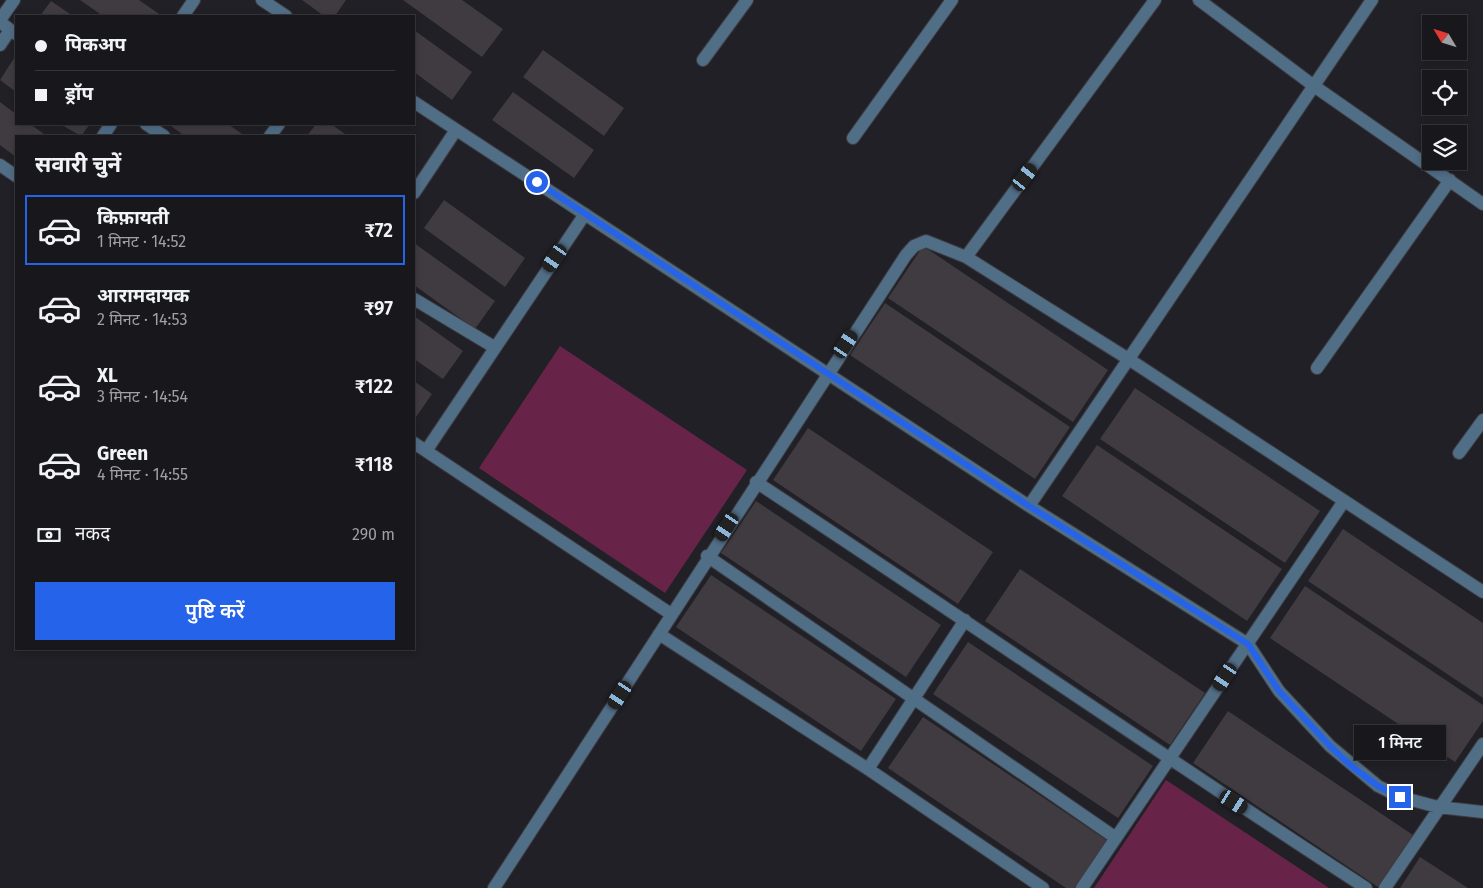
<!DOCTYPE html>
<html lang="hi">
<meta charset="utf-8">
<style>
body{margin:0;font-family:"Fira Sans","Noto Sans Devanagari",sans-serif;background:#212125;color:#f1f3f6;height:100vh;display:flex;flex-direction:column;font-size:19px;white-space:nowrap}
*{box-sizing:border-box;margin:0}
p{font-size:16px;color:#9fa0a3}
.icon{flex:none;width:28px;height:28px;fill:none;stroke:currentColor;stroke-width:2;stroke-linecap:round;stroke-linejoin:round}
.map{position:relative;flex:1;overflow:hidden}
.drawer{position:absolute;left:15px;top:135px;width:400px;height:515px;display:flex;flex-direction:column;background:#18181c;border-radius:0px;box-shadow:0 2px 8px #0003,0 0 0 1px #36373b}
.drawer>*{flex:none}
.banner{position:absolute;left:15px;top:15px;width:400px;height:110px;border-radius:0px;box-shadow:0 2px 8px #0003,0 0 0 1px #36373b;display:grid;align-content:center;height:110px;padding:0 20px;background:#18181c}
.needle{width:32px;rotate:308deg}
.fabs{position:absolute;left:1422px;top:15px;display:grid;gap:10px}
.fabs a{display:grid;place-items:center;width:45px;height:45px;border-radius:0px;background:#18181c;box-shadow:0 2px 8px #0003,0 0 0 1px #36373b;font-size:25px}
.end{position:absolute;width:22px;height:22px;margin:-11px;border:6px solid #2563eb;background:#fff;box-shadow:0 0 0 2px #fff}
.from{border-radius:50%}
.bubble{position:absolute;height:35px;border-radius:0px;background:#18181c;box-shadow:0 2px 8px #0003,0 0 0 1px #36373b;font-size:16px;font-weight:600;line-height:35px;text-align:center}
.car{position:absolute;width:15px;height:30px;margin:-15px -8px;border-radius:6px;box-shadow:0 0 4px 1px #0007;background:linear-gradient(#222 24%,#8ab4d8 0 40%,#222 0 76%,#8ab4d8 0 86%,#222 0)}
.banner b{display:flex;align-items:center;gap:18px;height:48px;font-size:19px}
.banner b+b{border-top:1px solid #36373b}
.banner i{width:12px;height:12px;background:#f1f3f6}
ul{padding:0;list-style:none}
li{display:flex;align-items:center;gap:15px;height:70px;margin:0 10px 8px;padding:0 10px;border:2px solid transparent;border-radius:0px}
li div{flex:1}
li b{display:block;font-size:19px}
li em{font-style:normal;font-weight:600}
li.on{border-color:#2563eb}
li>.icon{width:45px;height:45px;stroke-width:1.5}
h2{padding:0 20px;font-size:22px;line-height:60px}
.pay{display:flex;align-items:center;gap:12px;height:55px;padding:0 20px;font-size:19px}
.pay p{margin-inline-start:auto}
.action{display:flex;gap:10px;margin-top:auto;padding:10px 20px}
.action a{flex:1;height:58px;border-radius:0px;background:#2563eb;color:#fff;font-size:20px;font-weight:600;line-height:58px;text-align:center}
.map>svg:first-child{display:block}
</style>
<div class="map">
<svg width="1483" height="888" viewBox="0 0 1483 888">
<rect width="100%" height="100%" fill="#202026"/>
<path fill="#682349" d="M560,346L747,470L665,593L479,468Z
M1166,780L1329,888H1094Z"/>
<path fill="#3f3b40" d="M80,0H139L162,16H103Z
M302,0H346L335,16H324Z
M403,0H462L503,29L482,57Z
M51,1L73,16H40Z
M414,30L472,72L452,100L414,72Z
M543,50L624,108L604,136L523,77Z
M16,55V92L0,80Z
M513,92L594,150L574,178L492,120Z
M0,102L16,114V124H30L47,136H16V157L0,145Z
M60,124H90L81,136Z
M168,124H228L245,136H185Z
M316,124H331L348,136H307Z
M444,200L525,258L505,287L424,228Z
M414,243L495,301L475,329L414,285Z
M923,246L1108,370L1073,422L888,298Z
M885,303L1070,427L1035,479L850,355Z
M414,316L463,351L443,379L414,359Z
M414,381L432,394L414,420Z
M1135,388L1320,511L1285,563L1100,439Z
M808,428L993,552L958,604L773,480Z
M1097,445L1282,569L1247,621L1062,496Z
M756,501L941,625L906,677L721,553Z
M1343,529L1483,623V698L1308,581Z
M1020,569L1205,693L1170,745L985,621Z
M711,575L896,699L861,751L676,627Z
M1305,586L1483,705V721L1455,762L1270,638Z
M968,642L1153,766L1118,818L933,694Z
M1228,711L1413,835L1378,887L1193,763Z
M923,717L1108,841L1076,888H1066L888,768Z
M1420,857L1468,888H1400Z"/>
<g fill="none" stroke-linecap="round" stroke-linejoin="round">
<g stroke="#3d3d43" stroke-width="14">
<path id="street" d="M262,0L286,16
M1199,0L1314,86L1483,204
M183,16L194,0
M0,20L14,0
M0,22L16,34
M0,45L10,30
M703,60L747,0
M414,102L1029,506L1248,644L1279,691L1330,746L1378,786L1400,797L1438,807L1483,812
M146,124L164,136
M103,136L111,124
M270,136L279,124
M853,138L952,0
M0,165L16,176
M414,193L456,130
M966,257L1155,0
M414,299L494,347
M1317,368L1450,180
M414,443L671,614
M426,451L585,214
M1459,453L1483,420
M756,482C960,616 1161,755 1366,888
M1029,506L1372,0
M707,556L1116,838
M659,634L868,769L1043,888
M868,769L965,620
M494,888L906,255L914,246L926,241L966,257L1130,360L1483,592
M1082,888L1344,501
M1385,888L1483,744"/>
</g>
<use href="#street" stroke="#516e87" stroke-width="12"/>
</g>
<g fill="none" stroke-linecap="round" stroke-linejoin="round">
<path stroke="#2563eb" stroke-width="6" d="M537,182L1029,506L1248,644L1279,691L1330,746L1351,766L1378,786L1400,797"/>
</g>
</svg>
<div class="fabs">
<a><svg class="needle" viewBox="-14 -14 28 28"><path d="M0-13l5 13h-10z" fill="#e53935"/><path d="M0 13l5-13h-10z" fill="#9fa0a3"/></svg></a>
<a><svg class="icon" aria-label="locate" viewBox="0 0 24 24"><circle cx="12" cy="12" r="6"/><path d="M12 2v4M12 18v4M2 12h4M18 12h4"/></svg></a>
<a><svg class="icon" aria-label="layers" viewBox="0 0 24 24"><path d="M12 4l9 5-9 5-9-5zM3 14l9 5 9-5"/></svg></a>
</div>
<i class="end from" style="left:537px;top:182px"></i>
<i class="end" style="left:1400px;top:797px"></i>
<div class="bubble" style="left:1354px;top:725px;width:92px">1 मिनट</div>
<i class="car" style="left:1025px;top:177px;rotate:37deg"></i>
<i class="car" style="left:555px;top:258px;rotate:215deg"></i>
<i class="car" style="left:846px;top:344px;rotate:34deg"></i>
<i class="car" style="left:727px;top:527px;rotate:213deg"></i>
<i class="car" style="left:1225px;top:677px;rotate:214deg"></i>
<i class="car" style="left:620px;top:695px;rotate:213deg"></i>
<i class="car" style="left:1234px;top:802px;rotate:123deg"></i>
<div class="banner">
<b><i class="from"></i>पिकअप</b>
<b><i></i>ड्रॉप</b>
</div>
<section class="drawer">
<h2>सवारी चुनें</h2>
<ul>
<li class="on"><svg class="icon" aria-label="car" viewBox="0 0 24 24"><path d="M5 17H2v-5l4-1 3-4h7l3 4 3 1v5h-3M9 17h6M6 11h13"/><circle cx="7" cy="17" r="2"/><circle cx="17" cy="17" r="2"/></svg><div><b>किफ़ायती</b><p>1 मिनट · 14:52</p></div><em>₹72</em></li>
<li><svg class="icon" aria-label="car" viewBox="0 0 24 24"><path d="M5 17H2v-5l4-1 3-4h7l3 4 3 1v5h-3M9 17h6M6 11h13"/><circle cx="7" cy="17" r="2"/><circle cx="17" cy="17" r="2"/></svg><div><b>आरामदायक</b><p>2 मिनट · 14:53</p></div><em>₹97</em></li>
<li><svg class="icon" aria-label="car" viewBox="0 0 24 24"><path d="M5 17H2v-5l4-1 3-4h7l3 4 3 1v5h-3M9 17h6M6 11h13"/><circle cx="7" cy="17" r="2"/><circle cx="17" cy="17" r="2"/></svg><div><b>XL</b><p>3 मिनट · 14:54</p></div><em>₹122</em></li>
<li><svg class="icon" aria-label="car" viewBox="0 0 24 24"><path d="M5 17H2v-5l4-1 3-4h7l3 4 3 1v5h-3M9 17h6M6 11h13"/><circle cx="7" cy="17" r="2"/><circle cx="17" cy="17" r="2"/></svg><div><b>Green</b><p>4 मिनट · 14:55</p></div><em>₹118</em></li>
</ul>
<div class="pay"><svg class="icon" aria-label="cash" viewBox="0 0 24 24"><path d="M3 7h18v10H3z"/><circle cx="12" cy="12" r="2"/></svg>नकद<p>290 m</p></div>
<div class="action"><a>पुष्टि करें</a></div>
</section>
</div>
